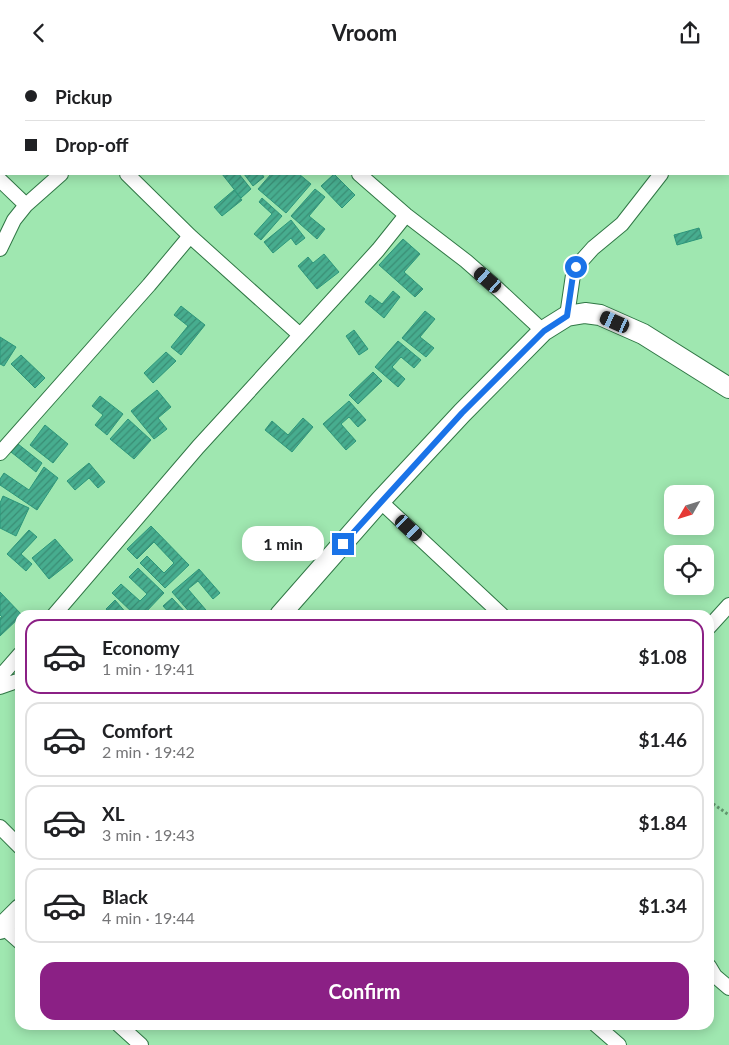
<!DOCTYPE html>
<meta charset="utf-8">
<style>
body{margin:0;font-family:Lato,sans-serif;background:#f2f2f2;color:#202124;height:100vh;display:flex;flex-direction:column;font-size:19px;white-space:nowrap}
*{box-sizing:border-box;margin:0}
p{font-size:16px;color:#757577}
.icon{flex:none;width:28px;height:28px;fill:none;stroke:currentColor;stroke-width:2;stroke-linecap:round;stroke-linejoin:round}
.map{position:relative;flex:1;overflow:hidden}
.panel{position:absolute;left:15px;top:545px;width:699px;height:420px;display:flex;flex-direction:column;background:#fff;border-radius:15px;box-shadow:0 2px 12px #0003}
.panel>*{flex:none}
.hud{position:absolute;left:0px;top:0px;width:730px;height:110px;box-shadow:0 2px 12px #0003;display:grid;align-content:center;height:110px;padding:0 25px;background:#fff}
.needle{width:32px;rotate:231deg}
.buttons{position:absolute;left:664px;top:420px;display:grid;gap:10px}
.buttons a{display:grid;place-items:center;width:50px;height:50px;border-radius:10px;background:#fff;box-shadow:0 2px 12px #0003;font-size:25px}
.end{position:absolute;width:22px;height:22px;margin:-11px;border:6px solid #1a73e8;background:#fff;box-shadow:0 0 0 2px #fff}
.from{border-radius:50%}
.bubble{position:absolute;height:35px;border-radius:15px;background:#fff;box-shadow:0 2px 12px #0003;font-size:16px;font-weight:700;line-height:35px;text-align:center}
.car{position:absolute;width:15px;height:30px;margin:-15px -8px;border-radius:6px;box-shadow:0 0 4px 1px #0007;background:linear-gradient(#222 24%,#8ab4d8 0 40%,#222 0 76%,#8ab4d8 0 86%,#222 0)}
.hud b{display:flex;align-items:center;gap:18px;height:48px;font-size:19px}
.hud b+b{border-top:1px solid #e0e0e0}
.hud i{width:12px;height:12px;background:#202124}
ul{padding:9px 0 0;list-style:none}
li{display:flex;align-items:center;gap:15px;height:75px;margin:0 10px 8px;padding:0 15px;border:2px solid #e0e0e0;border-radius:15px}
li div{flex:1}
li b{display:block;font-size:19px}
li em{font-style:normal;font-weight:700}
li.on{border-color:#8b2085}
li>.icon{width:45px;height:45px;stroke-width:1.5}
.action{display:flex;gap:10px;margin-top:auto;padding:10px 25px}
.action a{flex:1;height:58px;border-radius:15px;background:#8b2085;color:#fff;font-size:20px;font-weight:700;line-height:58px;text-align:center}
header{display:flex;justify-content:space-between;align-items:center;height:65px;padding:0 25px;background:#fff;font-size:22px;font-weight:700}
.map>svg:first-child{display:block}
</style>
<header><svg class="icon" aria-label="back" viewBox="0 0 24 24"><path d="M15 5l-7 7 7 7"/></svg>Vroom<svg class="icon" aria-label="share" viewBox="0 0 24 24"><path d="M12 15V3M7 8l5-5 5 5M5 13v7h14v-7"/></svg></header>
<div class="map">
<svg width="729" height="980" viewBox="0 0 729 980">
<defs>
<pattern id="building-hatch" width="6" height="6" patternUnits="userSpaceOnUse" patternTransform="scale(1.25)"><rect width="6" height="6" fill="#47ad8f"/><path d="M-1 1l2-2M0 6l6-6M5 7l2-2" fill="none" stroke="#3a8d74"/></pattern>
</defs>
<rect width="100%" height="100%" fill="#9fe7b0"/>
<path fill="url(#building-hatch)" stroke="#2c967a" d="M222,109H239L251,124L241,133Z
M244,109H262L264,112L253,121Z
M271,109H299L311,119L286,148L258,124Z
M334,109L355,130L342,143L321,121Z
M315,124L325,132L309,151L325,164L317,174L291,151Z
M234,125L242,135L222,151L214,142Z
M262,133L282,151L261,175L254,169L272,149L259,137Z
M291,155L305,173L296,180L291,173L273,188L264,177Z
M699,163L702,173L677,180L674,170Z
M403,174L420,189L404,207L423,224L415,232L379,200Z
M324,189L339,207L317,224L298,201L308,192L313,198Z
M393,226L400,232L384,253L365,237L370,230L382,239Z
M181,241L205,260L181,290L171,282L188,261L174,250Z
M425,246L435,254L420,272L434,283L426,292L402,273Z
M354,265L368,284L359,290L346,271Z
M0,272L16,282L4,301L0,299Z
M398,276L421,295L414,303L401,292L392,302L405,314L398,322L375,302Z
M166,287L176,296L153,318L144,308Z
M21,290L45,313L35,323L11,299Z
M373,307L382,316L358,339L349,330Z
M157,325L171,342L158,353L167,364L154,374L131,346Z
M100,331L123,349L107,370L95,360L103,350L92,341Z
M349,336L366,355L358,362L349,352L341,359L356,376L346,385L323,359Z
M303,353L313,362L292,387L265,365L272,356L288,370Z
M128,354L151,375L134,394L110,374Z
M45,360L68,379L53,398L30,380Z
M18,379L42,398L36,407L11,387Z
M89,398L105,417L98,423L89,413L75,425L67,416Z
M44,402L58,413L37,445L0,420V414L4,408L29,425Z
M3,431L29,443L16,471L0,463V438Z
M151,461L189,500L165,523L140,498L147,491L164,508L174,498L154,477L137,494L127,484Z
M29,465L37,472L21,489L32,499L26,506L7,489Z
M55,474L73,495L49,514L32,493Z
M138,503L164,528L143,550H135L112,528L121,519L140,536L147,529L129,512Z
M199,504L220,528L213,534L198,516L188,524L206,545L200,550H192L172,527Z
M0,527L22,550H20V552L0,571V553L2,552L0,550Z
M172,533L188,550H171L163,541Z
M115,535L128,550H111L106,544Z"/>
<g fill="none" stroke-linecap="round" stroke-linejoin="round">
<g stroke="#307745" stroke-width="16">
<path id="street" d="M239,0L240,1
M575,0L577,1
M149,1L150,0
M729,27V26
M127,109L190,171L300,270
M359,109L406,150L466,196L499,225L543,266
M0,115L26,140
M0,184L14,155L26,140L61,109
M567,251L573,210L576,202L593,183L622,159L661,109
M0,388L149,220L190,171
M380,436L502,550
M54,550L198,382L378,185L406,150
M709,562L729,540
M0,612L20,589
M0,622L20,615
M0,762L20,782
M3,862L20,877
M709,901L715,911L729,923
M119,960L141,980
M596,960L619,980"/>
</g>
<g stroke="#307745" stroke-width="22">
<path id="secondary" d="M280,550L380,436L462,348L543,266L567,251L585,248L600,250L643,269L729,323
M0,864L20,844"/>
</g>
<path stroke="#60966d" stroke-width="3" stroke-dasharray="2.5 2.5" stroke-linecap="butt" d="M357,1L358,0
M709,736L729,750"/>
<use href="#street" stroke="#fff" stroke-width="14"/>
<use href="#secondary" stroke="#fff" stroke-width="20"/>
</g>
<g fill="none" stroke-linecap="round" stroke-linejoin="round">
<path stroke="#1a73e8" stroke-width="6" d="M343,479L462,348L544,266L567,251L573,210L576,202"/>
</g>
</svg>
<div class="buttons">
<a><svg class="needle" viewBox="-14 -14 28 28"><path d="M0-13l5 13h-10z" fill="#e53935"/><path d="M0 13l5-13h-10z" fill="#757577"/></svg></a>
<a><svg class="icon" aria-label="locate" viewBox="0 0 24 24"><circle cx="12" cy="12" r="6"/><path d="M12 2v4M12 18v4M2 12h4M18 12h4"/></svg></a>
</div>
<i class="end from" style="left:576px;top:202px"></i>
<i class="end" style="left:343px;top:479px"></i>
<div class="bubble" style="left:242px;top:461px;width:82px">1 min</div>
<i class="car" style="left:488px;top:215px;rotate:311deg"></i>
<i class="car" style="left:615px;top:257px;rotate:294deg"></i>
<i class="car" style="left:409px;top:463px;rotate:133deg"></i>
<div class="hud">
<b><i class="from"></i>Pickup</b>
<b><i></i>Drop-off</b>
</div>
<section class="panel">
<ul>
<li class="on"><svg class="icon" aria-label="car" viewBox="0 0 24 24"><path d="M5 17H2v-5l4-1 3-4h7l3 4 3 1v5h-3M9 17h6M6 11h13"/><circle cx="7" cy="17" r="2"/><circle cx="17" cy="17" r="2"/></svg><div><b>Economy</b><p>1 min · 19:41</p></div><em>$1.08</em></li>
<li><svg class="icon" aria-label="car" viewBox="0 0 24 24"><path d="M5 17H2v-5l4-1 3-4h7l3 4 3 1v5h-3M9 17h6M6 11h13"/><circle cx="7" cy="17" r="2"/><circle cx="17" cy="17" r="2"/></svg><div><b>Comfort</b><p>2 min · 19:42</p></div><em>$1.46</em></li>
<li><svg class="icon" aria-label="car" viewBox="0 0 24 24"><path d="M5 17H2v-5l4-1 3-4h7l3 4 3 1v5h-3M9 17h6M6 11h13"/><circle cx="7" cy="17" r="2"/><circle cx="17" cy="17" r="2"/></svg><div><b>XL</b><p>3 min · 19:43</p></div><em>$1.84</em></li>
<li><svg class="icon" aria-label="car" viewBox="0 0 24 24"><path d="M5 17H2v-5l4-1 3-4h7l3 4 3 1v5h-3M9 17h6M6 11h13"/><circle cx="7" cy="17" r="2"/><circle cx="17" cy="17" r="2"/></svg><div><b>Black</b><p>4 min · 19:44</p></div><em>$1.34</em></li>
</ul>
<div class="action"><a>Confirm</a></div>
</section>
</div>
